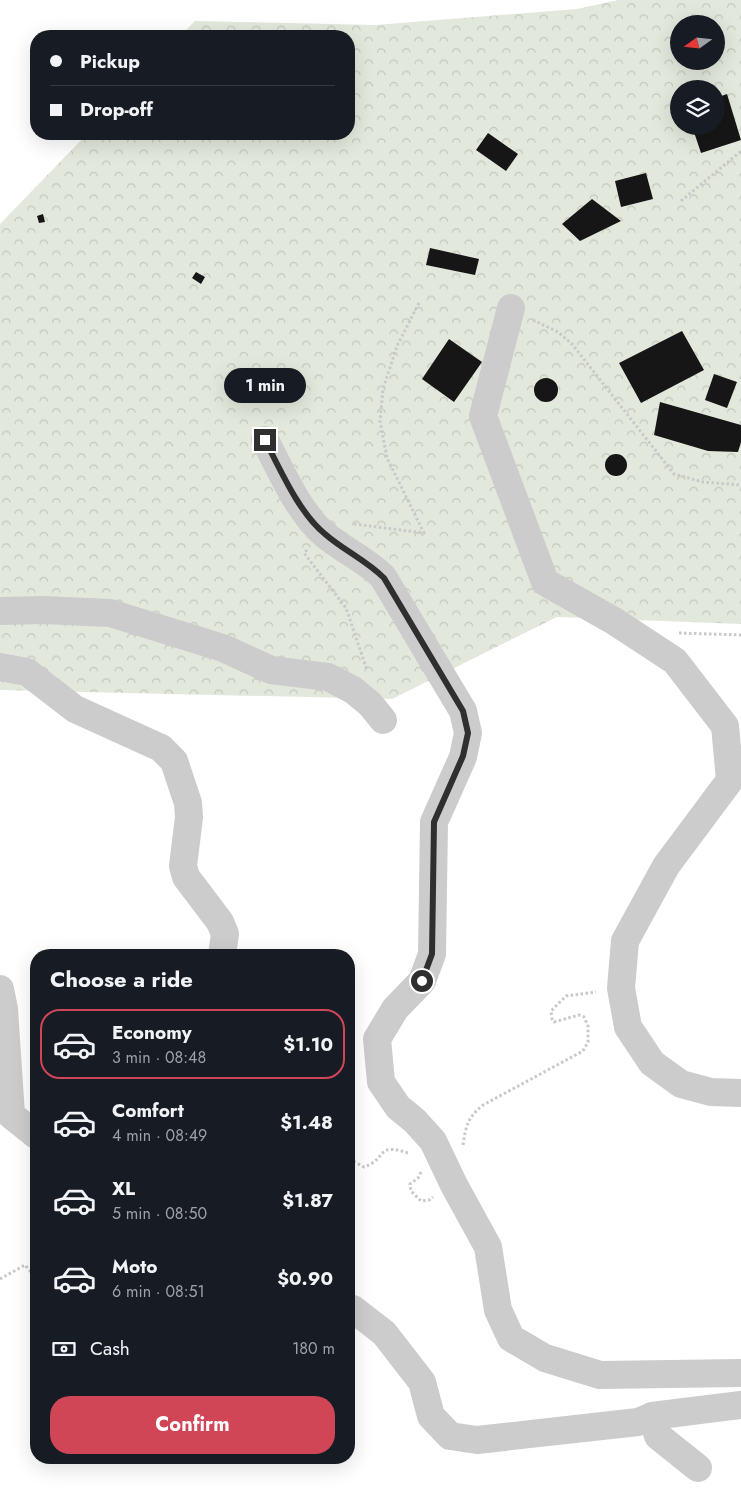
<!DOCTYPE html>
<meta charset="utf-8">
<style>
body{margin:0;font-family:Jost,sans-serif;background:#20242c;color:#f1f3f6;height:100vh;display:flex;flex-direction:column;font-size:19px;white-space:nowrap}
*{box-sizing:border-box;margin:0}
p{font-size:16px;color:#9ea1a6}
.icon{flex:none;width:28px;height:28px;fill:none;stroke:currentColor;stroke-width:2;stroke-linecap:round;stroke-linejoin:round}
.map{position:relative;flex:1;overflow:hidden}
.side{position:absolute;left:30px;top:949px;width:325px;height:515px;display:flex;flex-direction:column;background:#171b24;border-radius:20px;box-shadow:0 5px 20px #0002}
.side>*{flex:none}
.guide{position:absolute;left:30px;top:30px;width:325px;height:110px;border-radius:20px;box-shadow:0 5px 20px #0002;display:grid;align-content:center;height:110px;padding:0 20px;background:#171b24}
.needle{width:32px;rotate:255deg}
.fabs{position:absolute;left:670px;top:15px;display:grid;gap:10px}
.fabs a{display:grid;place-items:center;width:55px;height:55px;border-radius:50%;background:#171b24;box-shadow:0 5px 20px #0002;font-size:25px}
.end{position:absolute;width:22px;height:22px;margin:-11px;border:6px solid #2f2f2f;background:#fff;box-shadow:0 0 0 2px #fff}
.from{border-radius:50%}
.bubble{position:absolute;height:35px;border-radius:18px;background:#171b24;box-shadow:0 5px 20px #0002;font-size:16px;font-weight:700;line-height:35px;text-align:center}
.guide b{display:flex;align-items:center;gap:18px;height:48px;font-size:19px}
.guide b+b{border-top:1px solid #363941}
.guide i{width:12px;height:12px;background:#f1f3f6}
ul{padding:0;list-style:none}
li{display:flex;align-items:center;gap:15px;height:70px;margin:0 10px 8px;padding:0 10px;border:2px solid transparent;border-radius:20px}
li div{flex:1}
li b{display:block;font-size:19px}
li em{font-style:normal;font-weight:700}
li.current{border-color:#d14657}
li>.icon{width:45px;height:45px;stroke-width:1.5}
h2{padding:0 20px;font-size:22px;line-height:60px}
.pay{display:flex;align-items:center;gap:12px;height:55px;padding:0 20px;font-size:19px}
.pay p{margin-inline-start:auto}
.button{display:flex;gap:10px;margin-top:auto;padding:10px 20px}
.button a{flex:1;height:58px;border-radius:20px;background:#d14657;color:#fff;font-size:20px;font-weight:700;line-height:58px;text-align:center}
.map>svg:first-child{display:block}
</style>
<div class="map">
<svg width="741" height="1494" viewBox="0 0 741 1494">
<defs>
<pattern id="forest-crowns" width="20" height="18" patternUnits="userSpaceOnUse" patternTransform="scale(1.25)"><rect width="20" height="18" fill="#e3e8dc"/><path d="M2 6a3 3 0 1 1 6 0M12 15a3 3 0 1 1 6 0" fill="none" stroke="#c3c7bd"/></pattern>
</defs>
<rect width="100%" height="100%" fill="#fff"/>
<path fill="url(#forest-crowns)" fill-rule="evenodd" d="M618,0H741V624L557,617L392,699L0,690V224L87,134H349V36H180L195,21L375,25L577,9ZM679,24H716V61H679ZM679,89H716V126H679Z"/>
<path fill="#161616" d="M727,94L741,140L701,153L692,126H716V98Z
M488,133L518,154L506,171L476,150Z
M646,173L653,199L621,207L615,181Z
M592,199L621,221L580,241L562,224Z
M43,214L45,222L39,223L37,216Z
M430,248L479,259L475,275L426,265Z
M196,272L205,277L201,284L192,278Z
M682,331L704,370L641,403L619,363Z
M449,339L482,362L454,402L422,379Z
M714,374L737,382L727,408L705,400Z
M534 390a12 12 0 1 1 24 0a12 12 0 1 1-24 0Z
M660,402L741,425V442L738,452L708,451L654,435Z
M605 465a11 11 0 1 1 22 0a11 11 0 1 1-22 0Z"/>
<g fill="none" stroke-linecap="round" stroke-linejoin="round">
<path stroke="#c9c9c9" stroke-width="3" stroke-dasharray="2.5 2.5" stroke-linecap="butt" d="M681,201L741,151
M533,320L558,332L572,344L674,474L703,482L741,485
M354,524L424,533L387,458L380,421L383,389L397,346L420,301
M307,550L304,553L346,608L367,670
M679,633L741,635
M463,1145C466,1126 467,1118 483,1105L583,1051L588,1042V1026L584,1017L579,1015L554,1022L552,1019L551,1011L566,996L596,992
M349,1159L364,1167C388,1159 375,1142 408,1153
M421,1172L418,1178L410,1184L411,1191L421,1201L429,1200L433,1197
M0,1279L25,1265L36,1278"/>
<path stroke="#ccc" stroke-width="28" d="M511,308L483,416L545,582L614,621L675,661L725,726L730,780L666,866L625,941L621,988L628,1027L652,1063L681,1084L711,1092L741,1093
M265,440C280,469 299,513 324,534C343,550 366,560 383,577L463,711L468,733L463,757L434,822L432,954L422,981L395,1009L377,1039L381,1082L398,1107L415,1121L433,1141L454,1185L488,1247L498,1310L511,1338L545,1358L600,1375L741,1373
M0,611L44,610L110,613L223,648L271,670L328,677L353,690L370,704L383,720
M0,667L27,672L75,709L161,748L174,761L188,803L189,817L183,866L186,877L220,922L225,934L222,955
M0,989L4,1009L11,1115L36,1135
M349,1308L353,1309L384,1333L422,1382L431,1416L450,1436L477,1440L638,1422L652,1416L741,1405
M652,1416L658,1436L698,1468"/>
</g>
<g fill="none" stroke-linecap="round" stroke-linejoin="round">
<path stroke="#2f2f2f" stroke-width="6" d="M265,440C280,469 299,513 325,534C343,550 366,560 384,578L463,711L468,733L463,756L434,822L432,954L422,981"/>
</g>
</svg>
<div class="fabs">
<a><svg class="needle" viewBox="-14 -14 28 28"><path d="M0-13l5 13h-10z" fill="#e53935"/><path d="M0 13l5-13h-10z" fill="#9ea1a6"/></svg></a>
<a><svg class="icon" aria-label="layers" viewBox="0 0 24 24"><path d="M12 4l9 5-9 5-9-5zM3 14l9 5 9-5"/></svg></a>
</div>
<i class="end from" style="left:422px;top:981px"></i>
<i class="end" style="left:265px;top:440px"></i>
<div class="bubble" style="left:224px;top:368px;width:82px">1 min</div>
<div class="guide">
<b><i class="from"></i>Pickup</b>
<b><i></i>Drop-off</b>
</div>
<section class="side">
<h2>Choose a ride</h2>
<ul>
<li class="current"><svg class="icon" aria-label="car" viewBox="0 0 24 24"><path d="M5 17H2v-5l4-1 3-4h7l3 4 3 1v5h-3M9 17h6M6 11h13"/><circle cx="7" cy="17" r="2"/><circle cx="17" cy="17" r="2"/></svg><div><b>Economy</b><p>3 min · 08:48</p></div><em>$1.10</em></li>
<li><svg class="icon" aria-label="car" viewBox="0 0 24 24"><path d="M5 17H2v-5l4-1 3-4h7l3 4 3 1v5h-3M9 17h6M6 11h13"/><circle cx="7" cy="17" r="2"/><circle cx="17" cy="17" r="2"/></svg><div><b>Comfort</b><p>4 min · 08:49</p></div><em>$1.48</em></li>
<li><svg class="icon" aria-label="car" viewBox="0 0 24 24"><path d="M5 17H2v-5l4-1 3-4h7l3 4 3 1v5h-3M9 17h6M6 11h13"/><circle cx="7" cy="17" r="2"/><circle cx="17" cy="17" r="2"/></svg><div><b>XL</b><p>5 min · 08:50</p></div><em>$1.87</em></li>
<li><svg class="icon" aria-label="car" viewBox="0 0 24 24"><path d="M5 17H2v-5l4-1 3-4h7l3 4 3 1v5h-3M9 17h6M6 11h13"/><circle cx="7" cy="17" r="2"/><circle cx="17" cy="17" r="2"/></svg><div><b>Moto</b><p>6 min · 08:51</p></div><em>$0.90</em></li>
</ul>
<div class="pay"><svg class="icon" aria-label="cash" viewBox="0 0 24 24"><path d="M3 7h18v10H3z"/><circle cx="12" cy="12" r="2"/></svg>Cash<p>180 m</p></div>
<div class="button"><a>Confirm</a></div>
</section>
</div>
